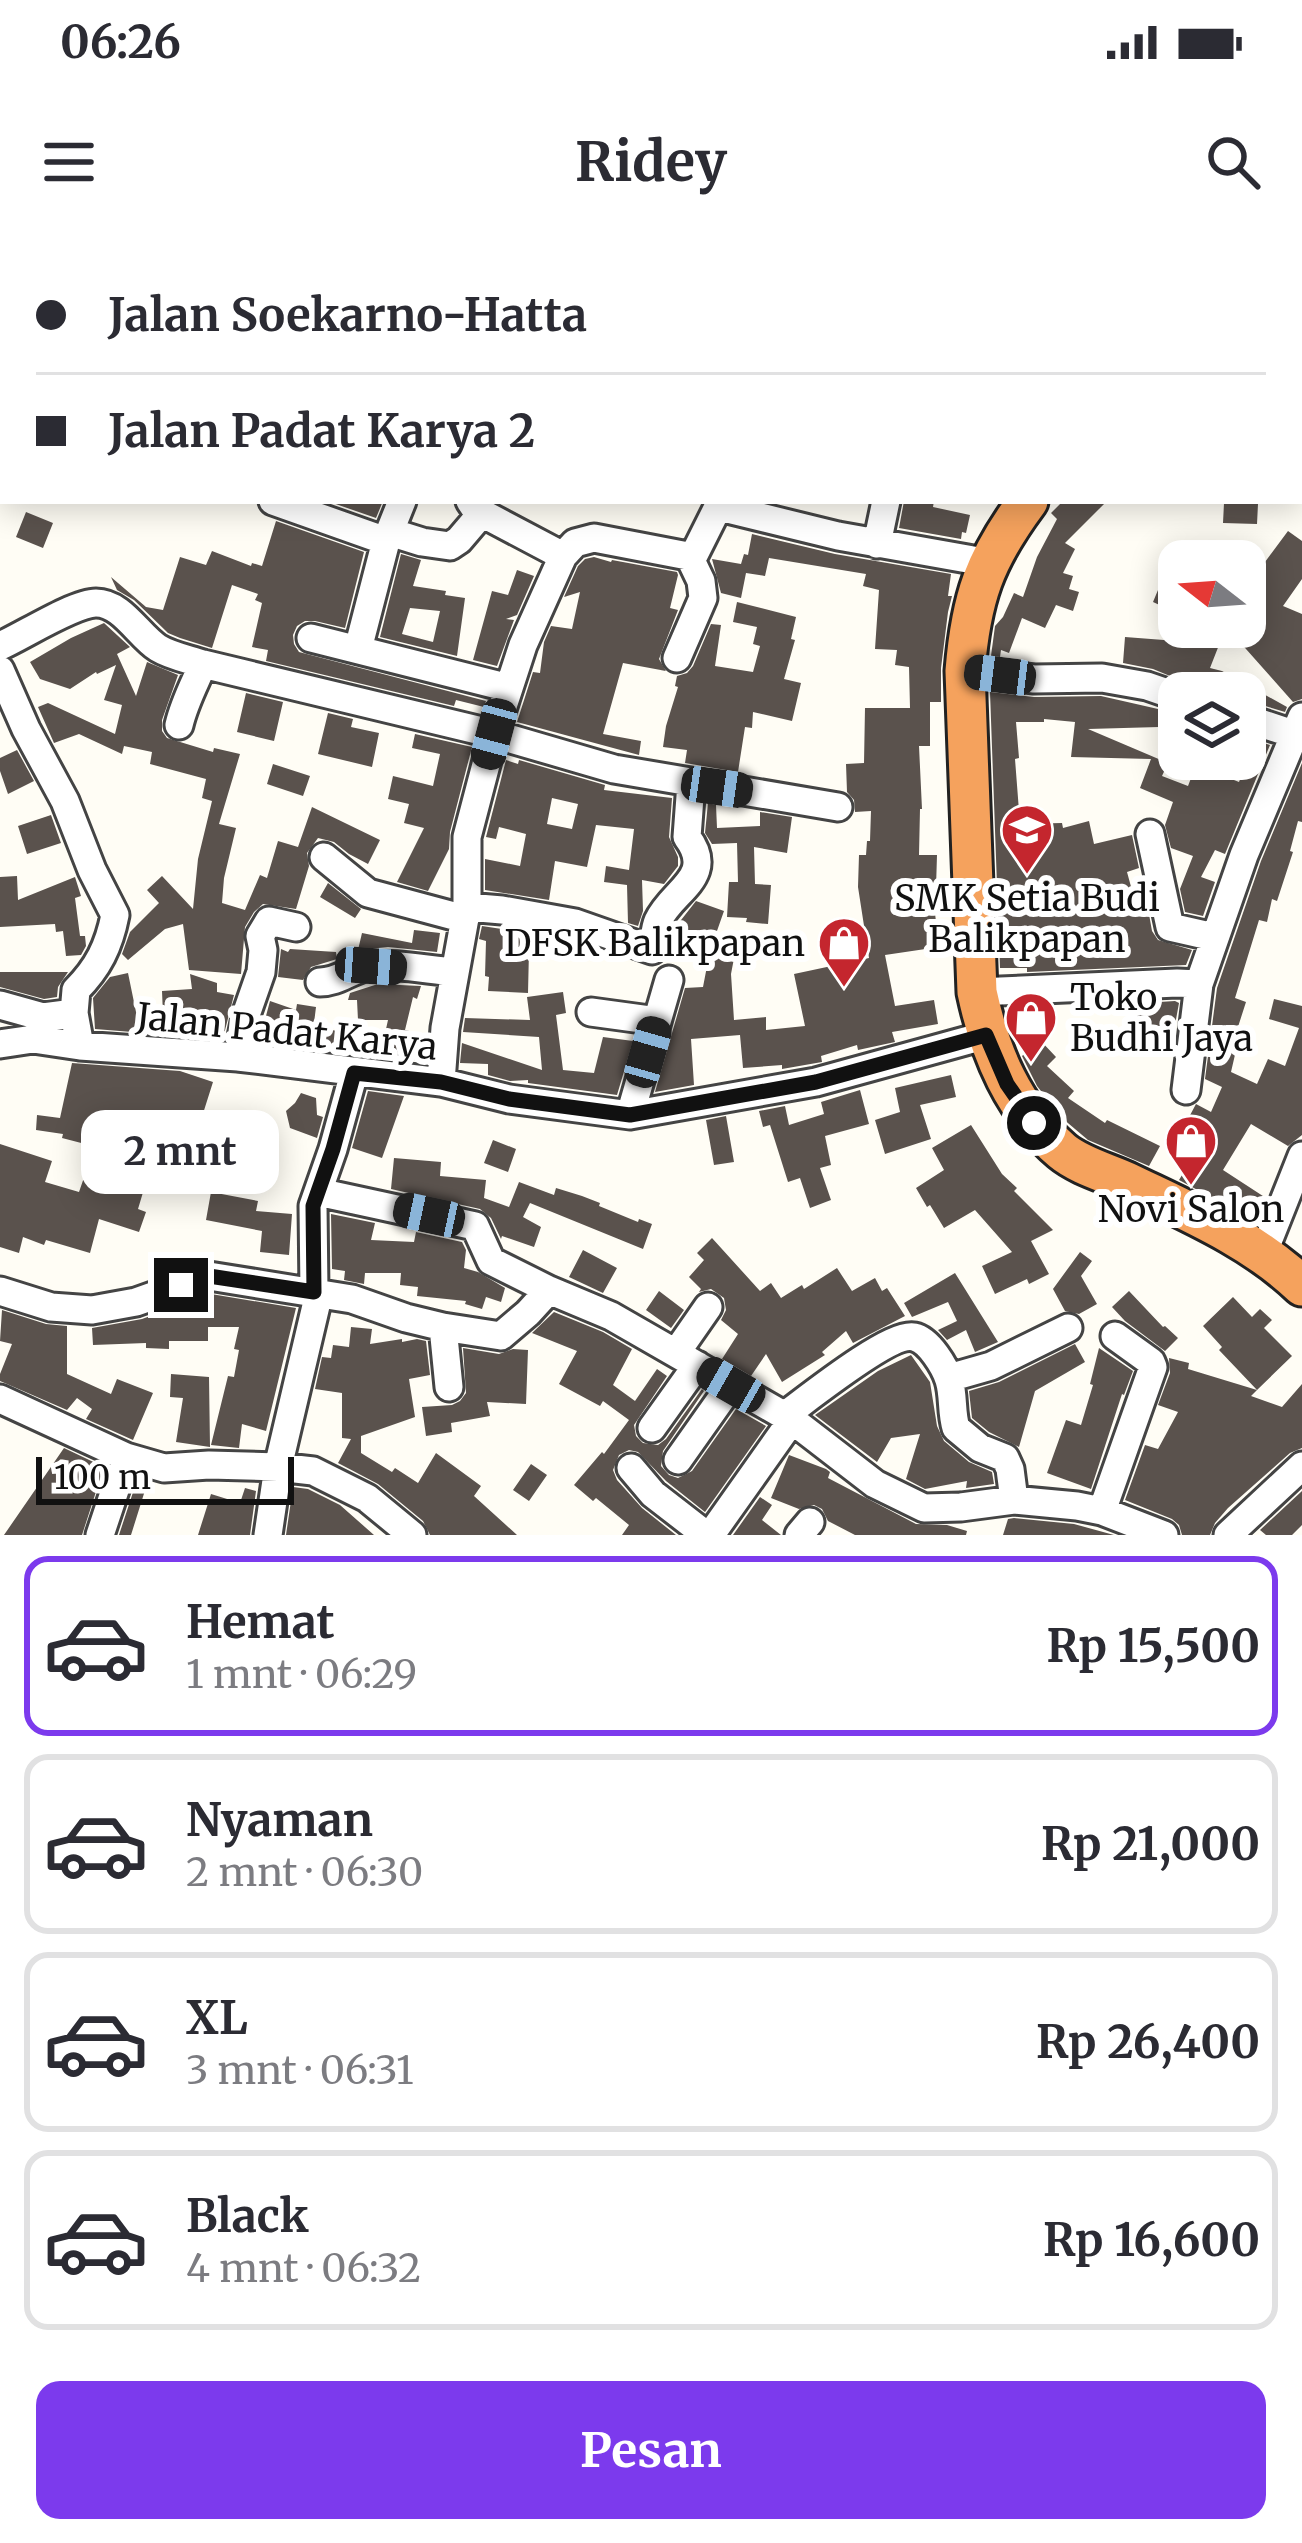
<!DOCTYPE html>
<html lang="id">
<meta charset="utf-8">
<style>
body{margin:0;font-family:Merriweather,serif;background:#f2f2f3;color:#2b2b33;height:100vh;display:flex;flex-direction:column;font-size:45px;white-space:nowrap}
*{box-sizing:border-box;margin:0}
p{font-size:39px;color:#7c7c81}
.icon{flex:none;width:66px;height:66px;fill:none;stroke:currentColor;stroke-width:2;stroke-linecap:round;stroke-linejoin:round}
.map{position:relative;height:1295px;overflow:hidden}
.drawer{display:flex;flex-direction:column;background:#fff;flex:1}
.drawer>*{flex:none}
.banner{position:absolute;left:0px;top:0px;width:1302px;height:264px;box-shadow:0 6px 30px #0003;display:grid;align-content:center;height:264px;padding:0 36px;background:#fff}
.needle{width:78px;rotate:287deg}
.buttons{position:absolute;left:1158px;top:300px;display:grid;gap:24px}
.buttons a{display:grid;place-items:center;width:108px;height:108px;border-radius:24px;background:#fff;box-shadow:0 6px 30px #0003;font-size:60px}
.scale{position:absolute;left:36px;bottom:30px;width:258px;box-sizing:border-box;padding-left:12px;border:6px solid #111;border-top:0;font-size:33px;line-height:42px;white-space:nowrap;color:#111;-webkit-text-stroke:9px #fff;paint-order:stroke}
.end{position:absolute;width:54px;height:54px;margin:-27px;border:15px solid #111;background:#fff;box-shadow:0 0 0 6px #fff}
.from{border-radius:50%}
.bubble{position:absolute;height:84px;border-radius:24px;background:#fff;box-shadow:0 6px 30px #0003;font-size:39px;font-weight:700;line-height:84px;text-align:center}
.car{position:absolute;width:36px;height:72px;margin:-36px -18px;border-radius:15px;box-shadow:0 0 9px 3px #0007;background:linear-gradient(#222 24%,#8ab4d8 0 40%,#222 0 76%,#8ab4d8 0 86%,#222 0)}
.banner b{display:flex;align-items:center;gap:42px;height:114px;font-size:45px}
.banner b+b{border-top:3px solid #e1e1e2}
.banner i{width:30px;height:30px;background:#2b2b33}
ul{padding:21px 0 0;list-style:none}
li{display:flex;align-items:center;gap:36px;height:180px;margin:0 24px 18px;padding:0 12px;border:6px solid #e1e1e2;border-radius:24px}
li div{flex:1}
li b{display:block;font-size:45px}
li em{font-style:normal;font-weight:700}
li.selected{border-color:#7c3aed}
li>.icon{width:108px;height:108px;stroke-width:1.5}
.primary-button{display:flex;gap:24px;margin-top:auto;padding:24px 36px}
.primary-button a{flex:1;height:138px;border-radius:24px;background:#7c3aed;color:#fff;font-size:48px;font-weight:700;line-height:138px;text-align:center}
.status{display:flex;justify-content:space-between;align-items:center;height:84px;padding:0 60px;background:#fff;direction:ltr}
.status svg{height:33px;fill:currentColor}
header{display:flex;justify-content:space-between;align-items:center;height:156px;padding:0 36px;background:#fff;font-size:54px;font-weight:700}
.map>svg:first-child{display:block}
</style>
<div class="status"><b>06:26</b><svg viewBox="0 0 49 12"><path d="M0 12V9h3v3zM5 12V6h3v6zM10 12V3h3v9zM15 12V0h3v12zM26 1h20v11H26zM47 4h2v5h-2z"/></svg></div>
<header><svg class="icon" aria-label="menu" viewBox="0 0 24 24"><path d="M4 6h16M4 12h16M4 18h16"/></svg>Ridey<svg class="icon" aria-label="search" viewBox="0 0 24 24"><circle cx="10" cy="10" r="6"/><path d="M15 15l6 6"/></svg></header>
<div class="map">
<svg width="1302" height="1295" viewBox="0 0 1302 1295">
<rect width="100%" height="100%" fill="#fffdf5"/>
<path fill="#5a524d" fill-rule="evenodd" d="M327,261H383L376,278Z
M904,261H934L933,267L970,275L966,293L962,292L961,299L899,288Z
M1063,261H1107L1065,303L1075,309L1063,333L1073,336L1069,349L1079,352L1073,371L1056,365L1045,388L1022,378L1009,413L1001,410L1000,417L991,416L995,386L1003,377L1014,353L1023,357L1037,317L1057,279L1051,273Z
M1224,263L1258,264L1257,284L1223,283Z
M26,272L53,283L43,308L16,297Z
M276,281L364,312L345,388L315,381H305L297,386L293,395L294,404L299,412L486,461L484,467L456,460L454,466L266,421L268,410L252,407L262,363L255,360L258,354L232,345L212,408L180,398L168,393L134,360L117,350L111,337L146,367L163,370L180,317L206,325L212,311L251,326L252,323L262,326Z
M1288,291L1302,301V339L1283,366L1302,374V459L1293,462L1230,391L1219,405L1210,428L1222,431L1287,467L1285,472L1245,460V453L1192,445L1153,429L1123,423L1125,397L1164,400L1168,387H1245V349Z
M752,294L835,314L951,334L948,356H952L948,372L941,428V462H930V506H919L922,569H920L919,615H937L936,648H932L939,707L885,715L895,766L934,760L938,784L892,792L895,802L858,810L857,805L821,816L822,822L782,829V825L743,828L740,795L691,799L694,845L655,852L685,748L703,747L708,721L673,712L671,706L674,689L696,661L724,671L711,708L735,713L731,734L734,780L766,777V790L805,786L794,734L869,718L858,647L859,615H866L867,601H870L871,571L855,572L854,560L847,552L846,524L864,523L865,468H910L909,427L895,425L897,410L875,409L879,350L863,346L866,334L769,318L765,336L746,333L741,358L721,353L712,319L741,324L744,314L748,315Z
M401,314L421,320L413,346L446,351L445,355L465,358L457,416L380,397ZM410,368L440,371L433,402L402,394Z
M594,317L611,322L612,320L677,332L678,335L670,368L678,370L659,419L666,431L623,423L603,494L641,501L639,515L517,482L533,432L540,433L544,402L551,386L572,389L580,352L564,357L578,326L585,319Z
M1168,326L1179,331V374L1153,362Z
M517,330L534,336L517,375L506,379L514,380L497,426L473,420L492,351L508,355Z
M737,362L796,377L791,399L795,400L784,439L801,443L792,481L753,472L752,488L745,487L738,532L685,523L687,510L663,507L666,486L678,447L675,446L677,436L687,433L693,426L711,384L721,385L715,426L753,432L760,406L753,404L757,387L733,382Z
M104,383L130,407L117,414L136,456L147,422L178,435L162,480V491L167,498L213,512L214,508L240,514L219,584L236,588L224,638L222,663L245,670L260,635L267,638L278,601L298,607L312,567L380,600L368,624L349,614L334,602L318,598L307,613L309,626L296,669L263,664L254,672L245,687L241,734L189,730L183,684L165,689L128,720L122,714L130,692L159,663L147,650L162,636L193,669L198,619L212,561L202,558L206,539L150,524L152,512L124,506L122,514L79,494L54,503L38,467L48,463L115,494L122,465L104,460L116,425L97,434L96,432L70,449L40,439L30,422L71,398Z
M990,452L1034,457L1101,456L1158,469L1159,487L1088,489L1168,523L1162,536L1188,546L1196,525L1239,542L1250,515L1245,514V497L1270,505L1225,614L1215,610L1201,637L1215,642L1203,676L1185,672L1180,649L1193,616L1171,608L1165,585L1173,562L1140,548L1151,519L1071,517L1075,482L1044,479V482H1016L1019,518L1015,519L1020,584L1062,583L1063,588L1089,581L1094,604L1132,595L1139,628L1127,632L1136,665L1147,663L1152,691L1158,700L1192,710L1186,725L1027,732V728H1000Z
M246,453L283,462L274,501L237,492Z
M328,473L353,479L351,487L379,493L372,527L318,514Z
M415,494L472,507L450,592L449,609L428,651L397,642L424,588L404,583L409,564L388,559L393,536L433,546L440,514L412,508Z
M17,510L34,541L8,554L0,531V518Z
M506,520L518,524L519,520L605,545L604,550L672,558L669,597L678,617V626L664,644L642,640L643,671L638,686L628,683L627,645L604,642L606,626L629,630L634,589L596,585L587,627L555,621L549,660L485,650V619L520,626L526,594L499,587L496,599L486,597ZM552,558L578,564L572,589L547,584Z
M1302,523V582L1298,581L1290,611L1293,612L1277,661L1272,659L1267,682L1259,680L1235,758L1246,762L1237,790L1234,805L1237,806L1231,832L1257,844L1268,819L1285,826L1299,788L1269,779L1274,759L1302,766V895L1288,906L1251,884L1223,930L1266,958L1257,982L1179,940L1196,912L1172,901L1184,877L1188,879L1196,864L1211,872L1222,847L1205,839L1217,748L1261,621Z
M273,524L310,536L303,556L267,544Z
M708,563L716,565L717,588L760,586V572L792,577L787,613L754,607L755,644L771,645L768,684L746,682L747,678L727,677L729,642H738L737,603L712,604L705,593Z
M51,575L61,603L27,614L18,586Z
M17,636L18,660L75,637L81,656L75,658L80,696H85L86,706L81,715L66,716L63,691L56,692L55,684L0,687V637Z
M328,643L361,669L355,678L320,657Z
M482,686L540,695L537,711L529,710L528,753L488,751L489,737L485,736L486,701L479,699Z
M414,690L440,693L437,712L388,707L358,710L362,693L412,703Z
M281,709L288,712L290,709L336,712L337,719L311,727L303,740L278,737Z
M0,732H68L58,747L57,757L44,759L0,747Z
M128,733L136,772L147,774L150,765L158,766L157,775H163L162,751L192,749L190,734L217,743V752L234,755L223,798L191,796L192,788L164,783L156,785L155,793L142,792L143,789L132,792L95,789L93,758L110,737Z
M378,744L421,746L417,759L413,757L405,790L409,791L408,798L424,799L422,821L380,816L388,780H358L357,760H348L350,753Z
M563,752L566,773L556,775L563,830L594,833L603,797L633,801L617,855L528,843V840L510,841L488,835V824L460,823L462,803L542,830L539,797L463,792L465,778L530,780L527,757Z
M270,761L296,770L297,764L316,767L312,799L277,793L274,803L259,802Z
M1175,761L1179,763L1171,807L1131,787L1143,763Z
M325,789L350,793L347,812L322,809Z
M1040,800L1056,817L1047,826L1074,851L1068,858L1105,883L1107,880L1160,906L1149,926L1088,900L1062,878L1037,846L1022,816Z
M72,823L180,831L213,842L200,883L169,874L168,905L181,906L180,935H153V899L113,887V930L147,939L138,969L146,972L139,992L99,979L90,1013L46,1000L44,1005L23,997L19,1013L0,1007V904L52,921L45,942L79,952L89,923V905L62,898L63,894L36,890L37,875L60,878Z
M951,835L956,857L920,865L931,899L885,914L875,880L900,872L895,848Z
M860,850L869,884L825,896L831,925L820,928L831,960L810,968L800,938L788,942L770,885L763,887L759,871L785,866L789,885L824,874L821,862Z
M368,851L404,856L382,918L352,908Z
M301,853L316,858L317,875L323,877L317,898L290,888L286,871L295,863Z
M726,876L734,922L714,925L706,880Z
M971,885L1002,934L1017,948L1014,951L1053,990L1031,1001L1049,1034L1029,1044L1027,1039L995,1054L982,1026L1012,1012L975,970L944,988L930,965L927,967L916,948L944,930L932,908Z
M493,900L516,909L508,932L484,923Z
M394,918L441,922L440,936L486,940L484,958L509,967L519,942L554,955L556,948L582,956L600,963L599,966L638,982L639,979L652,984L643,1009L530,963L523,977L541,987L534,1007L502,996L501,999L491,978L480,969L391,949Z
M211,952L258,961L256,971L292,974L289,1015L260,1012L262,991L206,980Z
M331,974L375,983L371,1000L414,1002L416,992L462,1002L466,1010L464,1028L478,1032L505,1048L501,1062L486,1057L482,1069L465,1064L466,1061L417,1056L418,1047L400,1045L401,1033H365L364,1044L344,1040L345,1031L332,1029Z
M712,998L760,1051L771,1043L781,1058L802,1045L804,1049L837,1028L852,1051L875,1038L882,1051L887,1048L905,1076L853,1103L846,1091L822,1112L825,1115L782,1142L766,1114L751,1136L722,1119L738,1094L721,1080L726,1070L724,1058L711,1049L699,1052L701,1049L689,1037L704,1020L697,1013Z
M583,1010L617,1028L603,1053L569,1037Z
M1080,1012L1092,1021L1081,1036L1097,1064L1079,1074L1065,1071L1053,1049Z
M955,1033L998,1102L975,1112L966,1090L947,1100L938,1090L957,1081L948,1062L912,1077L904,1063Z
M659,1051L684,1070L671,1088L646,1070Z
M1129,1051L1163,1087L1165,1086L1178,1098L1165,1111L1125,1081L1112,1067Z
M211,1054L296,1068L266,1191L242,1184L239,1208L211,1205L228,1136L234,1137L239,1110L234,1109L239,1087H208V1101H169V1109L146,1108V1103L93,1105L92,1088L142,1079Z
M1233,1057L1252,1077L1260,1069L1272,1080L1264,1088L1292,1116L1257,1150L1219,1110L1222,1107L1203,1086Z
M2,1070L46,1084L67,1086V1134L111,1154L117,1139L153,1153L133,1200L86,1179L92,1169L77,1158L67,1170L0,1141V1134L12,1104L0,1101Z
M554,1072L603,1092L632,1109L613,1145L635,1161L657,1129L667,1136L634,1185L636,1196L643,1203L658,1205L666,1199L702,1149L704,1151L663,1211L661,1226L669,1235L678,1238L692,1231L736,1169L766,1186L705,1272L666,1241L638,1212L629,1210L619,1215L613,1230L617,1240L642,1268L676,1295H622L629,1285L596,1258L593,1261L574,1245L602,1212L604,1214L629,1180L603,1161L600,1166L559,1144L577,1111L532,1093Z
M351,1087L372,1089L370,1104L402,1099V1102L417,1099L426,1101L430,1135L409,1139L415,1177L361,1196V1213L392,1232L395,1228L418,1243L436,1213L481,1246L474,1256L517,1295H430L423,1281L378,1244L338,1223L351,1199L342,1198V1153L315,1149L322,1117L331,1118L333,1105L349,1107Z
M1075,1104L1085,1122L1035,1151L1019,1207L989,1192L972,1178L969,1151L999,1142Z
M463,1108L499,1114L513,1109L528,1110L526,1164L487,1162L490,1176L451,1183L452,1192L426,1196L422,1167L452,1165L460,1161L466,1153Z
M1099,1108L1133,1131L1124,1155L1122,1154L1091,1249L1047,1233L1066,1180L1081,1185L1093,1145L1090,1144Z
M911,1115L930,1142L937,1186L944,1201L969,1222L992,1232L994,1244L966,1248L967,1241L925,1249L906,1239L920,1194L891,1198L877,1222L815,1175L878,1131Z
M1169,1118L1189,1123L1188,1129L1257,1150L1251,1156L1282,1167L1302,1144V1208L1290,1213L1228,1268L1215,1283L1210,1295H1182L1179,1285L1172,1279L1125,1260L1145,1205L1158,1209L1178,1172L1158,1165L1170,1133Z
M171,1134L209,1137L210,1207L176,1202L183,1158L170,1157Z
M64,1208L104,1227L82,1295H4Z
M789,1215L826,1229L830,1232L828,1238L916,1284L947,1285L967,1291L966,1295H855L828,1281L822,1269L814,1265L799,1269L771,1258Z
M531,1224L547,1235L529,1261L513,1250Z
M137,1240L147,1244L131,1295H119Z
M293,1247L308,1249L340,1265L374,1295H286Z
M245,1248L256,1251L250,1295H198L211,1254L240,1263Z
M1302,1251V1285L1292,1295H1266L1260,1290Z
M760,1257L772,1265L762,1280L781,1295H733Z
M1014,1278L1074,1284L1114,1295H1003L1008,1279Z"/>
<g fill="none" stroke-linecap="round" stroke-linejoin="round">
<g stroke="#444" stroke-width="33">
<path id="minor" d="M728,3V0
M820,3V0
M1299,182L1302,183
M273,261L386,301
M470,261L476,270L563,316
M719,267L838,296L990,323
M390,292L422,302L450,306L459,300L482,273
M877,304L886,261
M311,398L509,448
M0,406C23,396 74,363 96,363C122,363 138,395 158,408C171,416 188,419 203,424L494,494L614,529L838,567
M358,409L386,301L402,261
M677,418L703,358L701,341L690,318
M0,430L26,489L65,561L92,630L115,675C109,706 98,728 76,750L74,773L80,806
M965,431L1034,439L1102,438L1147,446L1179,457
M1245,478L1302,497
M179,485C184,463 194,445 203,424
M1150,594L1170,687L1214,697
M324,617L368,653L465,679
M467,667L502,670L575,683L652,710C655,701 654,690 658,681C672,650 717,637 687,597L691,543
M320,742C338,742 348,731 366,727C393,722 427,730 455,732
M977,752L1177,743L1199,744
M0,765L43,777L74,773
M591,772L657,781
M0,804L33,799L80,806L238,817L441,842L509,859L630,875L816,842L987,795
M238,817L247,772L261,732L263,710L260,696L269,681L296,687
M441,842L445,788L467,667V597L494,494L523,405L563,316L575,303L594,298L693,317L721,261
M1186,850L1199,744L1244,615L1302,477
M630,875L669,740
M318,952L475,986L491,1021L549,1050
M1263,1014L1302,916
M0,1051L51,1067L92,1070L136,1062L209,1036L352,1059L406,1078L443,1087L501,1096L528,1073L549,1050L611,1076L792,1180L875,1244L924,1268L961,1267L1014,1260L1077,1266L1102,1271L1164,1295
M314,1052L313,966L333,909L354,833
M443,1087L449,1147
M676,1113L708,1067
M949,1138L991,1126L1068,1088
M0,1159L126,1217L164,1228L209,1225L278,1227L313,1231L367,1258L412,1295
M784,1176C806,1160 890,1092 914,1097C929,1100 945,1127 949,1140C954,1156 951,1172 956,1188L980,1208L1005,1218L1010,1229L1014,1260
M652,1188L697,1125
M678,1220L731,1145
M631,1228L653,1254L702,1292L712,1293L792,1180
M1102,1271L1153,1127L1151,1122L1115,1096
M100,1295L126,1217
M268,1295L278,1227L319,1053
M799,1295L810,1282
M1228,1295L1302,1226"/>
</g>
<g stroke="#222" stroke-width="45">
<path id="highway" d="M1196,3L1197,0
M1028,261C984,320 971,358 965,431L977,752C990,813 1013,869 1062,911C1080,926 1108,933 1129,943C1189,972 1253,999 1302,1046"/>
</g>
<use href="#minor" stroke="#fff" stroke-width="27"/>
<use href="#highway" stroke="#f5a25d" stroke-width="39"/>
</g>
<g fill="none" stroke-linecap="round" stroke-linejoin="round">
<path stroke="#111" stroke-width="15" d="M181,1045L209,1036L314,1052L313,966L333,909L354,833L441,842L509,859L630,875L816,842L986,795L1007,844L1034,883"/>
</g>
<defs>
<g id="school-pin" transform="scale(2.7)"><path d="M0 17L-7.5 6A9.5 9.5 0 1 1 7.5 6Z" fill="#c4262e" stroke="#fff"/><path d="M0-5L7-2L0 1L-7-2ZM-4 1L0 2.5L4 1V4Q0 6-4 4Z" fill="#fff"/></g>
<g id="shop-pin" transform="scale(2.7)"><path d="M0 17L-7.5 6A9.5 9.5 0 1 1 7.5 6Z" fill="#c4262e" stroke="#fff"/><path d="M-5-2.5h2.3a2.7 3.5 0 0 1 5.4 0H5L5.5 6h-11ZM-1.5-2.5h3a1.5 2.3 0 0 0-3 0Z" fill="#fff"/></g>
</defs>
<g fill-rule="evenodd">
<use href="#school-pin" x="1027" y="590"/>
<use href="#shop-pin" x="844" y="703"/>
<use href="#shop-pin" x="1031" y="778"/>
<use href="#shop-pin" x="1191" y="901"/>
</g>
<g text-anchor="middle" stroke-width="12" stroke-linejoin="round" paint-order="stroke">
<g font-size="36" fill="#111" stroke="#fff">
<text x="1027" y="671">SMK Setia Budi<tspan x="1027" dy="41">Balikpapan</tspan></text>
<text x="805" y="716" text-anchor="end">DFSK Balikpapan</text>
<text x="1070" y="770" text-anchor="start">Toko<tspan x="1070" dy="41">Budhi Jaya</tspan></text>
<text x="1191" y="982">Novi Salon</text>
</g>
<g font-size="36" fill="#111" stroke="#fff">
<text transform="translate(287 791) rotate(6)" y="13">Jalan Padat Karya</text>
</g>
</g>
</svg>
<div class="buttons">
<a><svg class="needle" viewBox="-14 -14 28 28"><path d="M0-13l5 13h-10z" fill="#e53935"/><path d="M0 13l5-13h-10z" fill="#7c7c81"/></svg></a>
<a><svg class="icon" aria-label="layers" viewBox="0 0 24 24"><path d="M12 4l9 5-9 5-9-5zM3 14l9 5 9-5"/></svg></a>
</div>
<div class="scale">100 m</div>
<i class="end from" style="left:1034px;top:883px"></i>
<i class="end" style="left:181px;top:1045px"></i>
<div class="bubble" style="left:81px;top:870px;width:198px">2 mnt</div>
<i class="car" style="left:1000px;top:435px;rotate:277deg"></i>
<i class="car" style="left:494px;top:494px;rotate:195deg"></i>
<i class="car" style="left:717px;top:547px;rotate:98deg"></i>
<i class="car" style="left:371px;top:726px;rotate:94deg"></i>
<i class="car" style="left:648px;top:812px;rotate:16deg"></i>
<i class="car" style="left:429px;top:975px;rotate:282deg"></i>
<i class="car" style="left:731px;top:1145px;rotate:300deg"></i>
<div class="banner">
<b><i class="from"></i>Jalan Soekarno-Hatta</b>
<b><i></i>Jalan Padat Karya 2</b>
</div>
</div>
<section class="drawer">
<ul>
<li class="selected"><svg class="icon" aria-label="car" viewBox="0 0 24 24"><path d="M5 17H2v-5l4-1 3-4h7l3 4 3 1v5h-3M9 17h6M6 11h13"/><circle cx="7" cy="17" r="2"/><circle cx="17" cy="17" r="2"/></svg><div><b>Hemat</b><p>1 mnt · 06:29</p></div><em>Rp 15,500</em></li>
<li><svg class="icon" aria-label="car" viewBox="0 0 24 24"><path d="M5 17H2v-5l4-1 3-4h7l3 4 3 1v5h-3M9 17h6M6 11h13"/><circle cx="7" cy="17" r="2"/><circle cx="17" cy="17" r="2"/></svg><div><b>Nyaman</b><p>2 mnt · 06:30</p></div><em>Rp 21,000</em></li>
<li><svg class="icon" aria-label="car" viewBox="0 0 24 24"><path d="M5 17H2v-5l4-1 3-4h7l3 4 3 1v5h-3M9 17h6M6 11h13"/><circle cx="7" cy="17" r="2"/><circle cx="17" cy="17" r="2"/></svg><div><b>XL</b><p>3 mnt · 06:31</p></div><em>Rp 26,400</em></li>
<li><svg class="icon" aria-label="car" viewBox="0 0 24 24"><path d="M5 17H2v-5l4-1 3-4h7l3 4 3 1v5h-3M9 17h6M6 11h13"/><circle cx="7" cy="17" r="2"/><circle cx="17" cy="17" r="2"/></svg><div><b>Black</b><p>4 mnt · 06:32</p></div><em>Rp 16,600</em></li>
</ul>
<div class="primary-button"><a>Pesan</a></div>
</section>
